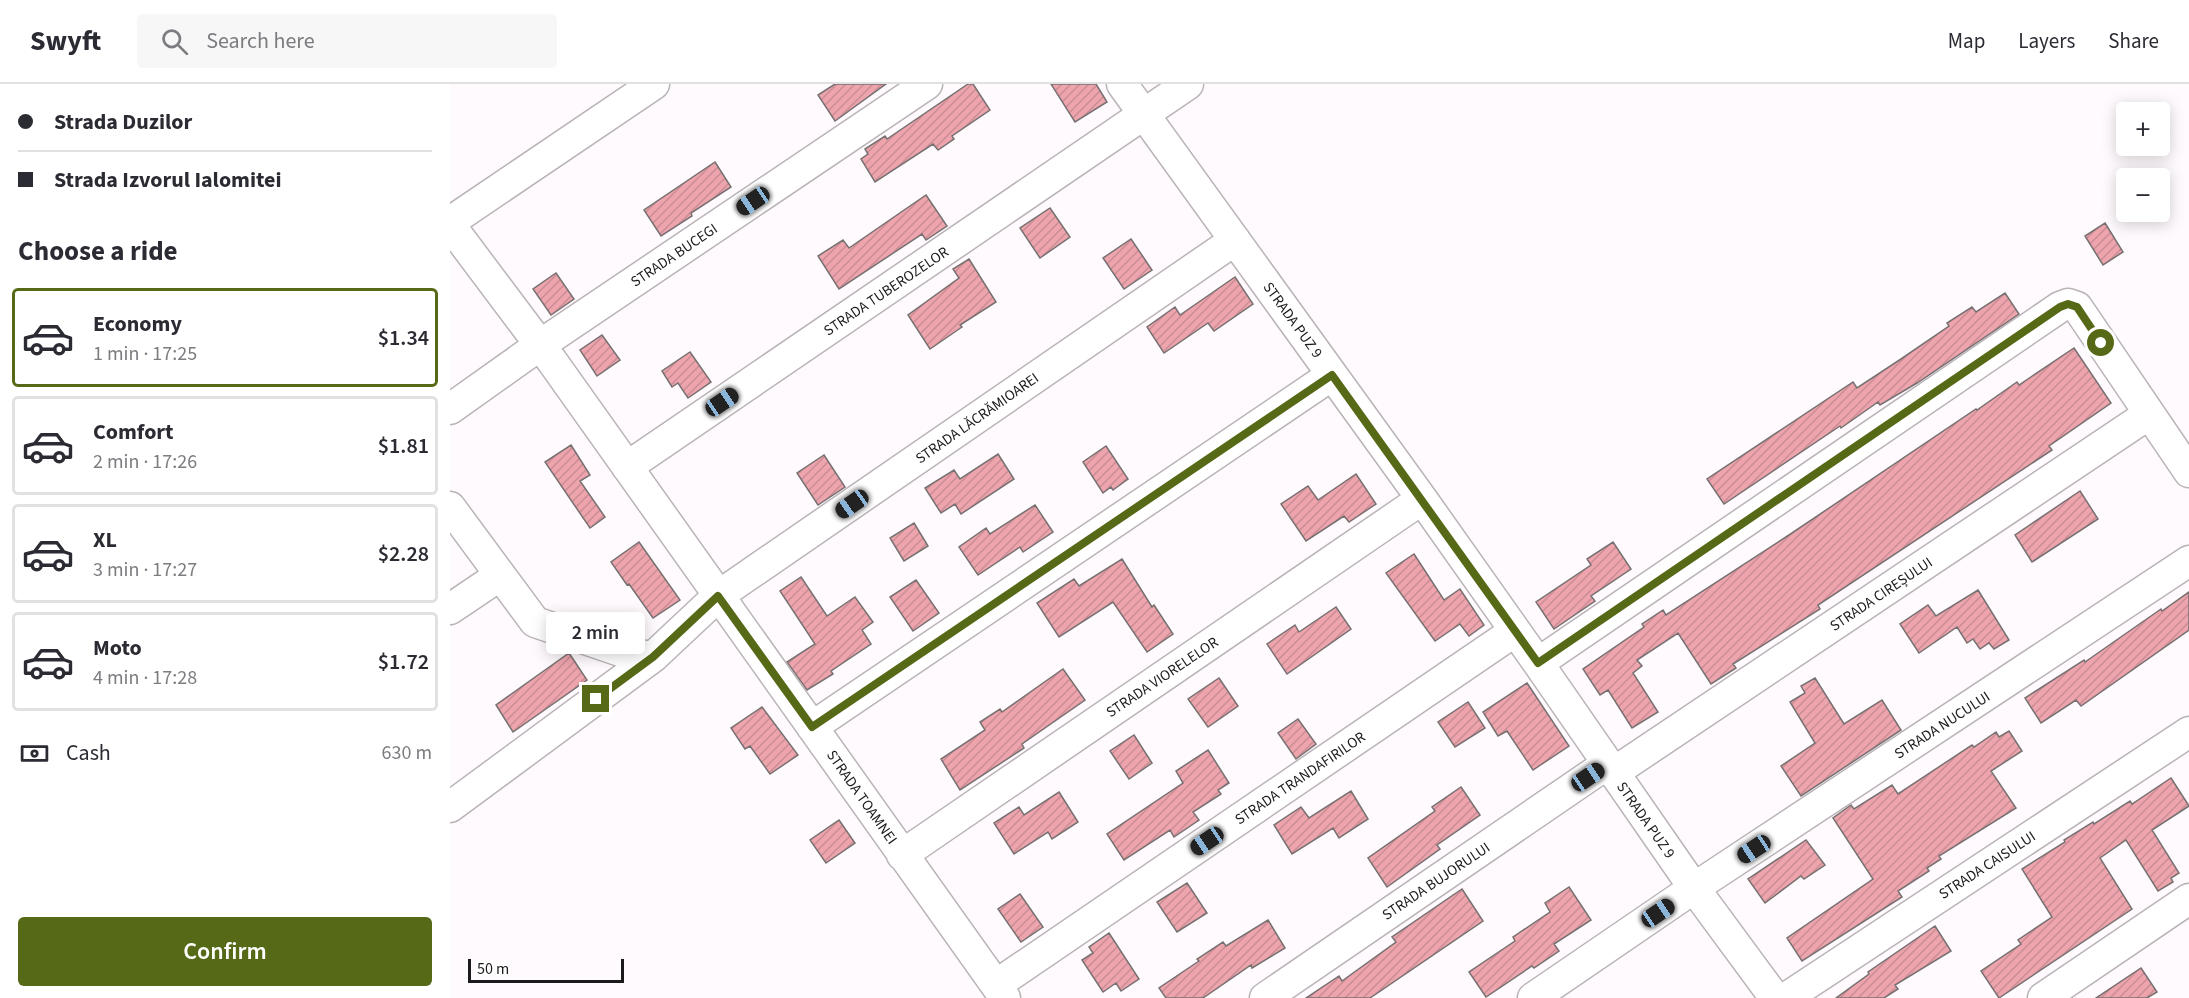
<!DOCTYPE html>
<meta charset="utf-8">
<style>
body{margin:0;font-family:"Source Sans 3",sans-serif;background:#f7f7f7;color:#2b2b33;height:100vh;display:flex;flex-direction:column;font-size:22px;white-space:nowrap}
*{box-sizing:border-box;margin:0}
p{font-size:20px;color:#7c7c81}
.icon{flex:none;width:33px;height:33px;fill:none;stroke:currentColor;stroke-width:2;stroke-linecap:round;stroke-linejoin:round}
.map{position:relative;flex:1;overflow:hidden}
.panel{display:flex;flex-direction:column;background:#fff;width:450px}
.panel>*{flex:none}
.guide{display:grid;align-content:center;height:132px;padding:0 18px;background:#fff}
.controls{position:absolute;left:1666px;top:18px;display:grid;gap:12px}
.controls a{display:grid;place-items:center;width:54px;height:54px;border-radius:6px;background:#fff;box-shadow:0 3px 15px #0003;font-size:30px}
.scale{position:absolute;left:18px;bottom:15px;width:156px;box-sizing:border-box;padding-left:6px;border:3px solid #1c1a1b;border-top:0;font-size:16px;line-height:21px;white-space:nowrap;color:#1c1a1b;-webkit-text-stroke:4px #fff;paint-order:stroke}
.end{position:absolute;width:27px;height:27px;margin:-14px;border:8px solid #566916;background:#fff;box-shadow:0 0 0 3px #fff}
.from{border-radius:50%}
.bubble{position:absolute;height:42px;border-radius:6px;background:#fff;box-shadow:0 3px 15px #0003;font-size:20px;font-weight:600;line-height:42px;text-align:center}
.car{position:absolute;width:18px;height:36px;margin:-18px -9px;border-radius:8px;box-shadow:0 0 4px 2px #0007;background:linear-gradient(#222 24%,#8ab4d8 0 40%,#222 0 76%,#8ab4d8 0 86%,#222 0)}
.guide b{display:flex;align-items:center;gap:21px;height:57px;font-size:22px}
.guide b+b{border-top:2px solid #e1e1e2}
.guide i{width:15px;height:15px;background:#2b2b33}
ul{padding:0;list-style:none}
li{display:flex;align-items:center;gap:18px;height:99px;margin:0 12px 9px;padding:0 6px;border:3px solid #e1e1e2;border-radius:6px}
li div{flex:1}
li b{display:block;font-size:22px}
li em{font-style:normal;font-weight:600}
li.active{border-color:#566916}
li>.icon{width:54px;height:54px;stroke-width:1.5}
h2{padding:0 18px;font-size:27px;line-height:72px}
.pay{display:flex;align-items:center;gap:15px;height:66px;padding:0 18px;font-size:22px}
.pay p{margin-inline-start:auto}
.action{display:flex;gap:12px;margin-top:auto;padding:12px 18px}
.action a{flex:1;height:69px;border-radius:6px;background:#566916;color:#fff;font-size:24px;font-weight:600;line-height:69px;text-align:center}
header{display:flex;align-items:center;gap:36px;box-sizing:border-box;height:84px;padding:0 30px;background:#fff;border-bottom:2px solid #e1e1e2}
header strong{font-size:28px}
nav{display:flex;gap:33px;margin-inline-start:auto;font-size:21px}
.search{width:420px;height:54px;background:#f7f7f7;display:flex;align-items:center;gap:15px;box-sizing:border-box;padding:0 21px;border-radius:6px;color:#7c7c81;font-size:22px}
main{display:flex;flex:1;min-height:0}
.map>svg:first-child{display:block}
</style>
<header>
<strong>Swyft</strong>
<div class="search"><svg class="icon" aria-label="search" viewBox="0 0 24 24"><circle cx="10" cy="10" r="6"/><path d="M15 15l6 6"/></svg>Search here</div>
<nav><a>Map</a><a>Layers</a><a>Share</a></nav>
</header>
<main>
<section class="panel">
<div class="guide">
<b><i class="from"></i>Strada Duzilor</b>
<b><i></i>Strada Izvorul Ialomitei</b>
</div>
<h2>Choose a ride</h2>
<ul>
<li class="active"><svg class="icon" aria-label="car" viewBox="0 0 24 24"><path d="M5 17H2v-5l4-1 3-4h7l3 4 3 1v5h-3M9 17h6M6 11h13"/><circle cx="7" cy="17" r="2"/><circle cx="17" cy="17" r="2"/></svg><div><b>Economy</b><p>1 min · 17:25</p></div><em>$1.34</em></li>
<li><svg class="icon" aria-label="car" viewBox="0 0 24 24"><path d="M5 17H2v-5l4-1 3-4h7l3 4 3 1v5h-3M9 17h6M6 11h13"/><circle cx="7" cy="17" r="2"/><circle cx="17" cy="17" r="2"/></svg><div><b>Comfort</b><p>2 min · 17:26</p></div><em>$1.81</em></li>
<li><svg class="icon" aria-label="car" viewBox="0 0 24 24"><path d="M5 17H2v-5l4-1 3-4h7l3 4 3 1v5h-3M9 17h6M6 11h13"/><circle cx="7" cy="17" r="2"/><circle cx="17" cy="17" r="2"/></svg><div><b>XL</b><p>3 min · 17:27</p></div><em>$2.28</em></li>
<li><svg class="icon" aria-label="car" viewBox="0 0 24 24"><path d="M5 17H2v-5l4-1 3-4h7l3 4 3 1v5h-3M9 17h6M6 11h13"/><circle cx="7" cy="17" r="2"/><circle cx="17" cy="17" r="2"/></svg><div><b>Moto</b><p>4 min · 17:28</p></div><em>$1.72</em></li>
</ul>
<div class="pay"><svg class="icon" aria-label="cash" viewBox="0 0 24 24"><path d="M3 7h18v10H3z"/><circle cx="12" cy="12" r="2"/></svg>Cash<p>630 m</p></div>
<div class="action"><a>Confirm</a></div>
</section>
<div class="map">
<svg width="1739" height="914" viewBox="0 0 1739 914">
<defs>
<pattern id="building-hatch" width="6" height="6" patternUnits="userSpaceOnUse" patternTransform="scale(1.5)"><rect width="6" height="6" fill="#eda4ad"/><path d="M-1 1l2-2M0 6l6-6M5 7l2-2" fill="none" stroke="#cb8d94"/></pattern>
</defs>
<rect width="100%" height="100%" fill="#fefafd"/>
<path fill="url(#building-hatch)" stroke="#777071" stroke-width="1.5" d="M385,0H436L385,37L368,11Z
M518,0H523L540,26L502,52L504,55L488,66L483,60L425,98L411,75L418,70L415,65L435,52L437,55Z
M601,0H646L657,18L625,38Z
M265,78L281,103L241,129L242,132L211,152L194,126Z
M476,111L497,142L476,156L472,150L389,205L368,172L393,156L399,164Z
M600,124L620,153L590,174L570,144Z
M1655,139L1673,168L1653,181L1635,152Z
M681,155L702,186L674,205L653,174Z
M519,175L546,218L510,241L512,243L480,265L458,231L509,194L503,185Z
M106,189L124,215L101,231L83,205Z
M785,193L803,220L764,247L758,239L714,269L697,243L725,223L730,231Z
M1555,209L1569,230L1467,299L1430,321L1428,318L1391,344L1390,342L1274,420L1257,395L1403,298L1407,304L1451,275L1499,242L1497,239L1522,223L1526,228Z
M152,251L170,276L147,292L130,266Z
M1624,264L1661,319L1599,362L1602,366L1368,521L1370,525L1283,580L1286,584L1261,600L1228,549L1187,576L1192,582L1183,589L1208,628L1182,644L1158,606L1150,611L1133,585L1194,543L1192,540L1213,526L1216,531L1342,449L1526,325L1527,326L1567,298L1569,301Z
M240,268L261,298L238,314L228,299L222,303L212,287Z
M121,361L140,391L130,397L155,433L140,444L95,378Z
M656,362L678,395L663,406L661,403L653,409L633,378Z
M548,370L564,395L511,430L505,420L491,429L475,404L504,386L510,395Z
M374,371L395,403L368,421L347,389Z
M906,390L926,420L899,438L894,432L856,457L831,420L858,402L868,416Z
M1630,407L1648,435L1582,478L1565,451Z
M585,421L603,448L573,468L570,463L528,491L509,463L536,444L540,450Z
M464,439L478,462L454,477L440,454Z
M189,458L230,516L203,534L179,500L177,501L161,478Z
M1163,458L1181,485L1141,512L1145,517L1104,545L1086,518L1141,481L1137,475Z
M964,470L994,516L1010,505L1034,541L1019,552L1010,540L985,557L936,489Z
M672,475L702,523L704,521L723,550L697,568L663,518L609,553L587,519L624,495L629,502Z
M351,493L377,532L405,513L423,538L412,546L421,560L381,587L383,590L357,606L337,578L365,560L330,507Z
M466,496L489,529L463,547L440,513Z
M1528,506L1559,556L1544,565L1539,559L1530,565L1523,555L1517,559L1507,543L1469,569L1450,540L1478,521L1486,532Z
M1739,508V546L1631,622L1626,616L1591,639L1575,614L1634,576L1635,578L1711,525L1712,527Z
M886,523L901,545L837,590L817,560L845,541L849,548Z
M119,569L137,596L63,648L46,621Z
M613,585L635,616L572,660L574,664L510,706L491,675L535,646L530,638L550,625L552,628Z
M769,594L788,622L758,643L738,615Z
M1365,594L1394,640L1432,616L1451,646L1351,712L1331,682L1365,659L1340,618L1355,609L1351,602Z
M1077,599L1119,662L1083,686L1057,647L1048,652L1033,628Z
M1018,618L1035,644L1005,663L988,638Z
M312,623L348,671L320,690L300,662L295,665L281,644Z
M848,635L866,660L846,675L828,649Z
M1559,647L1572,667L1541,687L1566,724L1489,772L1491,775L1477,784L1479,787L1448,807L1452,813L1352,877L1337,854L1423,795L1383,734L1401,721L1404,725L1442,701L1448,710L1522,661L1524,663L1546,648L1549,653Z
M684,651L702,679L679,695L660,667Z
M758,666L779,699L768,706L771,710L743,728L749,736L724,753L720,746L674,776L657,750L733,699L726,687Z
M1721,694L1739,722L1702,746L1729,789L1721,794L1723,798L1708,807L1676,756L1650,774L1682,825L1549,914L1531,887L1571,860L1568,856L1602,833L1572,785L1615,758L1614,756L1643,738L1644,740L1680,717L1682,720Z
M1011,703L1030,731L987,761L990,765L937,803L918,774L985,727L982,723Z
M901,707L918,735L889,754L883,744L842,770L824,741L851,723L859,734Z
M609,708L628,738L602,755L598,748L564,770L544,739L569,723L574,731Z
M389,736L405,759L376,779L360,756Z
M1356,756L1375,781L1354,795L1351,792L1315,819L1298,795Z
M737,799L757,829L727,848L707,818Z
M1119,803L1141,836L1104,860L1109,867L1084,884L1082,882L1036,913L1019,888L1065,857L1063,853L1100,828L1095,819Z
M1012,805L1033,837L920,914H856L889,892L892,897L946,858L942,853Z
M570,810L593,843L571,858L548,825Z
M818,836L835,864L802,884L801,881L753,914H716L709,904L749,877L747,875L773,858L776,862Z
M1485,842L1501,867L1445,901L1448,905L1434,914H1386L1419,890L1418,888Z
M659,849L689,895L671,907L666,899L653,908L632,876L643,869L639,863Z
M1691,884L1707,908L1697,914H1646Z"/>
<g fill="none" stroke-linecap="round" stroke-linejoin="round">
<g stroke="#bab3b7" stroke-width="33">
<path id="minor" d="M672,0L972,415L1088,579L1244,804L1325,914
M0,138L204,0
M0,141L102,277L555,914
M0,325L90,261L477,0
M177,383L738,0
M0,423L85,538L176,569L203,573
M0,525L49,492
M1088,579L1610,223L1618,220L1627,223L1739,388
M362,643L882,291
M1163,689L1699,330
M0,723L203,573L268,512L785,156
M452,771L972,415
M546,901L1065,547
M815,914L1157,680
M1083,914L1244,804L1739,477
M1336,914L1739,648
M1593,914L1739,815"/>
</g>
<use href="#minor" stroke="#fff" stroke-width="30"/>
</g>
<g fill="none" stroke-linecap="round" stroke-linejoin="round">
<path stroke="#566916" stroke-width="8" d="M146,615L203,573L268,512L362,643L882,291L1088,579L1610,223L1618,220L1627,223L1651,259"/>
</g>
<g text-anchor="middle" stroke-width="4.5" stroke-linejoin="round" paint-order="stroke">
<g font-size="15" fill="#1c1a1b" stroke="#fff">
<text transform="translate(224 171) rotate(-34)" y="5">STRADA BUCEGI</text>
<text transform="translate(436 207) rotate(-34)" y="5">STRADA TUBEROZELOR</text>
<text transform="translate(843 236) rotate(54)" y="5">STRADA PUZ 9</text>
<text transform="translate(527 334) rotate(-35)" y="5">STRADA LĂCRĂMIOAREI</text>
<text transform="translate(1431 510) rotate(-34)" y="5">STRADA CIREȘULUI</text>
<text transform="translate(712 593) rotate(-34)" y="5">STRADA VIORELELOR</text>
<text transform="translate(1492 641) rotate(-33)" y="5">STRADA NUCULUI</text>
<text transform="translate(850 694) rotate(-34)" y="5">STRADA TRANDAFIRILOR</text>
<text transform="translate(412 713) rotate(55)" y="5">STRADA TOAMNEI</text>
<text transform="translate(1196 736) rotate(55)" y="5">STRADA PUZ 9</text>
<text transform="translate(1537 781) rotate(-33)" y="5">STRADA CAISULUI</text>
<text transform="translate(986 797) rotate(-34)" y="5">STRADA BUJORULUI</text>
</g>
</g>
</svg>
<div class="controls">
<a>+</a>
<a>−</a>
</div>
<div class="scale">50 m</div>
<i class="end from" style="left:1651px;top:259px"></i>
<i class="end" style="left:146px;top:615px"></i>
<div class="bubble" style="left:96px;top:528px;width:99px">2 min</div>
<i class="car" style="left:303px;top:117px;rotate:236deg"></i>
<i class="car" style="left:272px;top:318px;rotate:56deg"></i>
<i class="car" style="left:402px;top:420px;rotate:235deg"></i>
<i class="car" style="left:1138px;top:693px;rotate:56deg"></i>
<i class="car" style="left:757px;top:757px;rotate:236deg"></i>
<i class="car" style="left:1304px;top:765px;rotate:237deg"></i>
<i class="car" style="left:1208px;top:829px;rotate:56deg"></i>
</div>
</main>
